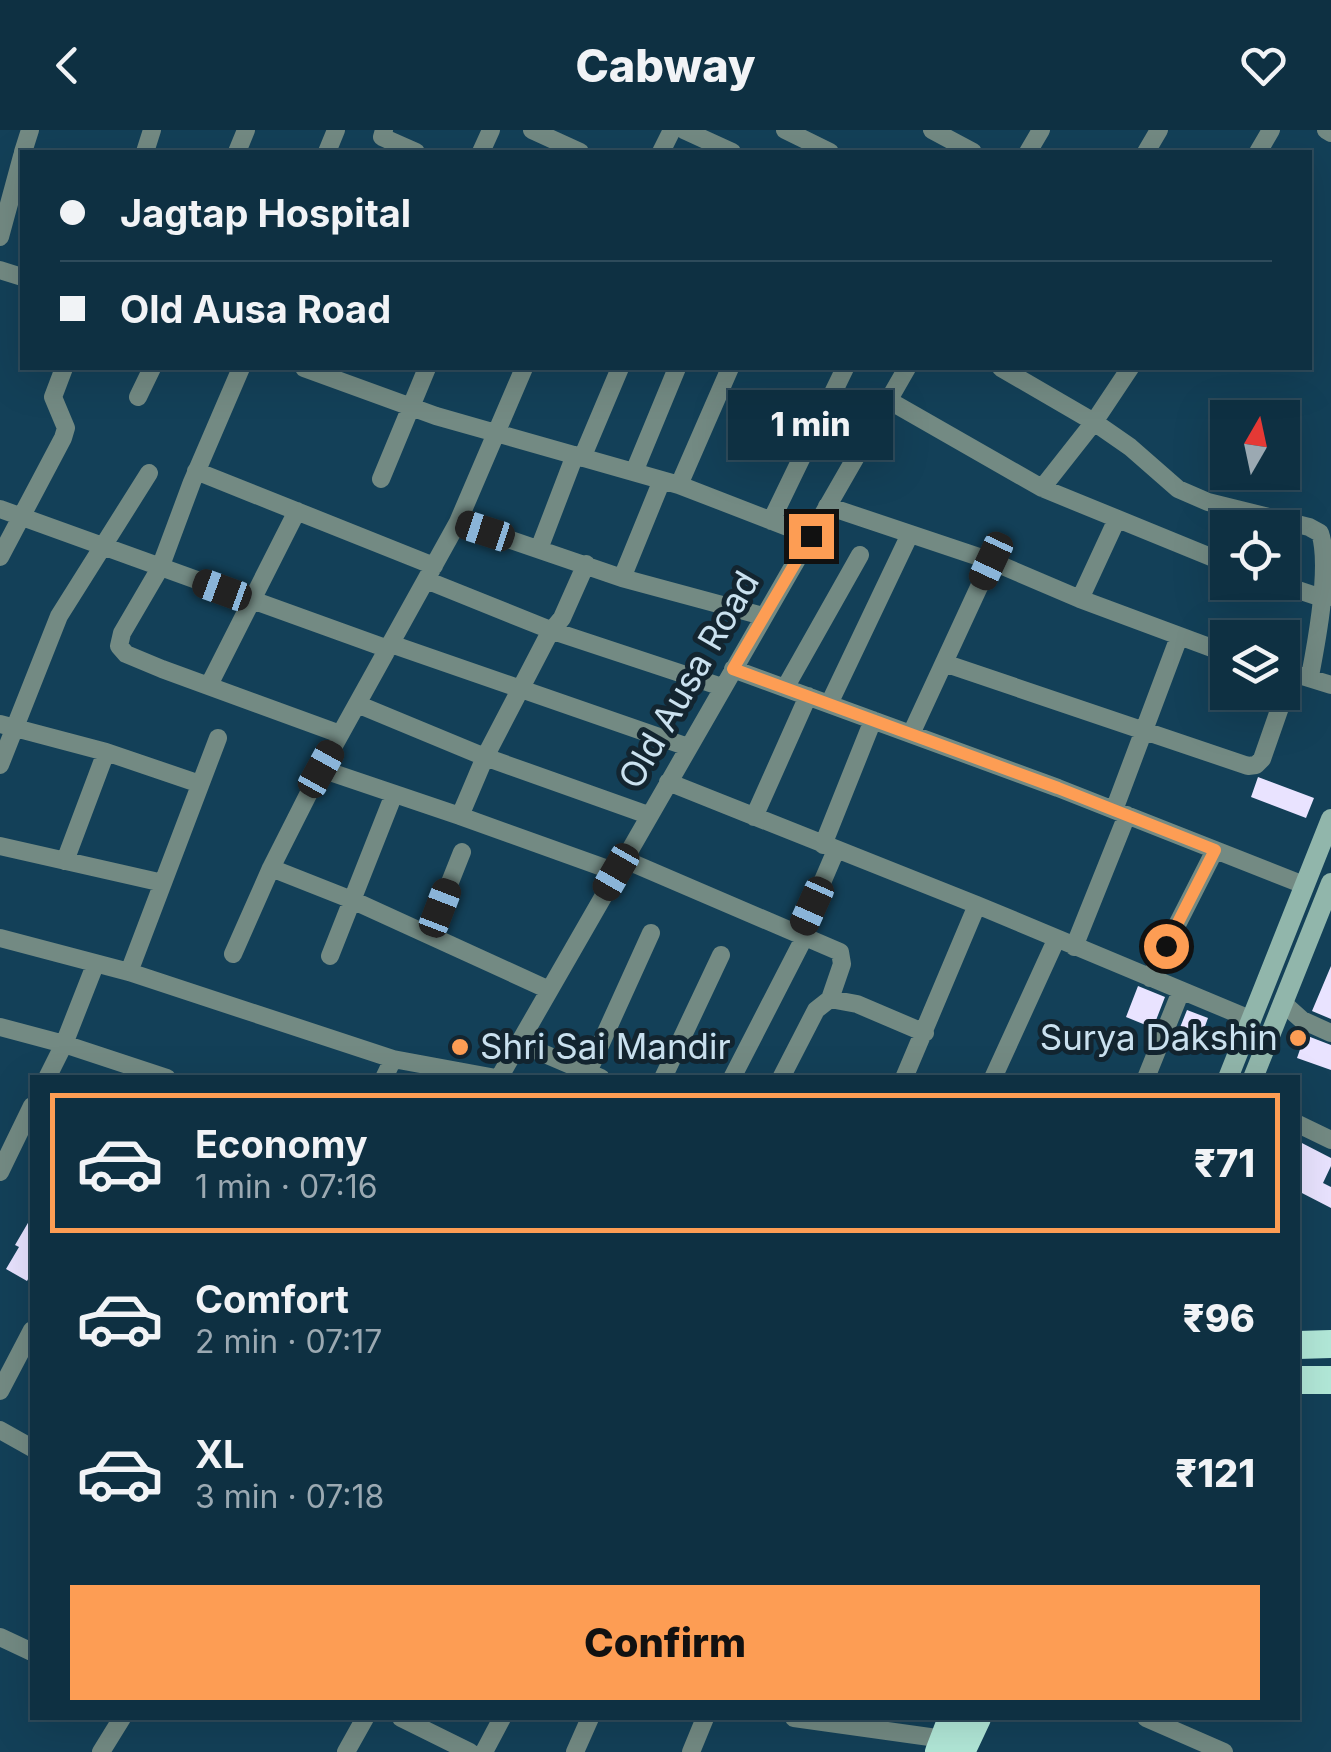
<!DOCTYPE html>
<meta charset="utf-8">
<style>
body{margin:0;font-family:Inter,sans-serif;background:#173849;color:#f1f3f6;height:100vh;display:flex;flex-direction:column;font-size:38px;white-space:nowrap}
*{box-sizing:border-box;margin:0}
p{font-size:32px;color:#9ba9b2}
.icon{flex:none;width:55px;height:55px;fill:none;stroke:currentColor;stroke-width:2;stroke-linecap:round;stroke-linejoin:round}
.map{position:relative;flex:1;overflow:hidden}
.details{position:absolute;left:30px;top:945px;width:1270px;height:645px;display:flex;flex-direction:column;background:#0e3042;border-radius:0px;box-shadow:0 10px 40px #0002,0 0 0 2px #2e4b5b}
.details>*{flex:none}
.guide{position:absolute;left:20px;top:20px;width:1292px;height:220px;border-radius:0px;box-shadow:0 10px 40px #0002,0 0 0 2px #2e4b5b;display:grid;align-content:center;height:220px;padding:0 40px;background:#0e3042}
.needle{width:65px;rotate:9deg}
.tools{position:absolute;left:1210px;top:270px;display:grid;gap:20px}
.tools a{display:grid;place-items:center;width:90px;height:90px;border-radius:0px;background:#0e3042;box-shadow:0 10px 40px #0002,0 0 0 2px #2e4b5b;font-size:50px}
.end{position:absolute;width:45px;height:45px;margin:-22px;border:12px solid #fd9d54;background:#111;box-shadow:0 0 0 5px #111}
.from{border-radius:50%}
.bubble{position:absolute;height:70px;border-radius:0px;background:#0e3042;box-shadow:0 10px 40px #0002,0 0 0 2px #2e4b5b;font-size:32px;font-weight:800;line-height:70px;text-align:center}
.car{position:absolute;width:30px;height:60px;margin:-30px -15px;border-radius:12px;box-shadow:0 0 8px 2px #0007;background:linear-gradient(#222 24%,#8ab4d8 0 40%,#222 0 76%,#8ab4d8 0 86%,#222 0)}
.guide b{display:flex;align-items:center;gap:35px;height:95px;font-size:38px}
.guide b+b{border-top:2px solid #2e4b5b}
.guide i{width:25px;height:25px;background:#f1f3f6}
ul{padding:18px 0 0;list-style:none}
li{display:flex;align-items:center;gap:30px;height:140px;margin:0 20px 15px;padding:0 20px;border:5px solid transparent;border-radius:0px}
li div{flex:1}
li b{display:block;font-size:38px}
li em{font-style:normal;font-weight:800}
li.current{border-color:#fd9d54}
li>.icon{width:90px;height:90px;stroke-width:1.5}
.cta{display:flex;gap:20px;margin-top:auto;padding:20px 40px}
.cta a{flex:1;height:115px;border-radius:0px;background:#fd9d54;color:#111;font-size:40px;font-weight:800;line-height:115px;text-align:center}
header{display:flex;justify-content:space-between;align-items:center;height:130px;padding:0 40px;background:#0e3042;font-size:45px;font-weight:800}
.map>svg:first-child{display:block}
</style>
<header><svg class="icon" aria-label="back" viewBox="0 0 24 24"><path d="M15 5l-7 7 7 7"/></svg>Cabway<svg class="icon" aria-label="heart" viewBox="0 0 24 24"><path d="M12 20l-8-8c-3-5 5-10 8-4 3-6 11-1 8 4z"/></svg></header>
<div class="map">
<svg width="1331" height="1622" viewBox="0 0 1331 1622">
<rect width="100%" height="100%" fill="#134058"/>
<path fill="#e9e3ff" d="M1258,647L1314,668L1306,688L1251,667Z
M1331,836V889L1312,881Z
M1138,856L1165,867L1153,898L1126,887Z
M1187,880L1208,888L1197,918L1175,910Z
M1305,905L1331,915V940L1297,928Z
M1298,1011L1331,1028V1036L1323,1053L1331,1057V1078L1298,1061Z
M32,1086V1142L27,1151L6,1139L19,1117L15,1115Z"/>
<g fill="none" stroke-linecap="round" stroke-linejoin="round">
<path stroke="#738a83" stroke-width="18" d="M384,0L382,7L416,22
M532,0L580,22
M684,0L732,22
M785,0L830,22
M932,0L973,22
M1326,0L1331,3
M23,22L30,0
M145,22L152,0
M237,22L246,0
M327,22L336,0
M481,22L491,0
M661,22L672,0
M1028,22L1041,0
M1146,22L1159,0
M1258,22L1271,0
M0,107L22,26
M0,140L22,147
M241,238L192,352L160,438L122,503L119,516L126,524L162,539L340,604
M304,238L436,286L679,355L811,406
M1001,238L1094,292L1130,317L1178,359L1208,372L1309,397L1320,403C1331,436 1317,510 1310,546
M138,267L152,238
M888,270L1042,358L1228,434
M582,328L620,238
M196,341L434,436
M634,342L677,238
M381,349L427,238
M679,355L730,238
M1042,358L1094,292L1130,238
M827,376L991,431L1080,469L1228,524
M0,379L388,519
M771,391L845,238
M458,392L524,238
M539,419L575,325
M0,427L63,308L66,298L53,267L64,238
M622,448L662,350
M426,450L553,501L722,557
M1274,452L1325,469
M1080,469L1117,389
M391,514L688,617
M944,533L1248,636L1256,635L1262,629L1291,546
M733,539L1058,658L1304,755
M1302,546L1331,555
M209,555L297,381
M785,558L860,425
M357,574L485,627L648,685
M829,574L910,404
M0,594L106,622L65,731
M911,604L991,431
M106,622L200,654
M0,635L59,486L149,343
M321,639L460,686L485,627L549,504L562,488L586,434
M668,652L977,775L1250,889
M1114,680L1179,507
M460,686L616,742
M754,687L808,566
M823,715L873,590
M0,716L163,753
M623,729L840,822L842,834L830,869
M800,804L836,720
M429,805L462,722
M0,808L129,842L393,929L496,948
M1074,817L1127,685
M233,824L271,738
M330,826L394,664
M129,842L218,608
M1150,848L1215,720
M549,860L352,770L271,738L321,639L458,392L622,448L763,486
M1283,873L1302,890L1331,903
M0,897L64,914L167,948
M519,913L601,948
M588,942L651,803
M47,948L64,914L95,835
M384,948L393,929
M499,948L907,238
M663,948L721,825
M732,948L805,806
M781,948L816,880L830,869L857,874L925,903
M904,948L977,775
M993,948L1056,810
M1146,948L1181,861
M1298,994L1331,1010
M0,1042L32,976
M0,1261L32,1200
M0,1300L32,1318
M0,1507L32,1522
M401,1588L470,1622
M794,1588L944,1609
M1146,1588L1224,1622
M101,1622L122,1588
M346,1622L365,1588
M484,1622L502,1588
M575,1622L590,1588
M691,1622L705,1588"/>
<path stroke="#91b6ab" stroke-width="20" d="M1228,948L1331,689
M1253,948L1331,753"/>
<path stroke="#b2e8d8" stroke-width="28" d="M1298,1215L1331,1214
M1298,1250H1331
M939,1622L952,1588
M961,1622L977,1588"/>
</g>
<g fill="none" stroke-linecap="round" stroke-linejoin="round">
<path stroke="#fd9d54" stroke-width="12" d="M811,406L733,539L1058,658L1215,720L1166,816"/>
</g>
<g fill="#fd9d54" stroke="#132530" stroke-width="4">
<circle cx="1298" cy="908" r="10"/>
<circle cx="460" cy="917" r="10"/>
</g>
<g text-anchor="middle" stroke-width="10" stroke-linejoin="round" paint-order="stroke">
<g font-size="35" fill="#cae1ef" stroke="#132530">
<text transform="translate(689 550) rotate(-60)" y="12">Old Ausa Road</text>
</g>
<g font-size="35" fill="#cae1ef" stroke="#132530" text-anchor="end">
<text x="1278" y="920">Surya Dakshin</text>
<text x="480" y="929" text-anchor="start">Shri Sai Mandir</text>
</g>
</g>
</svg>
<div class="tools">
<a><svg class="needle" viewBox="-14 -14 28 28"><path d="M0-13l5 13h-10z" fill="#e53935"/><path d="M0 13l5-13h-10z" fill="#9ba9b2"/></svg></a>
<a><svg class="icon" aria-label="locate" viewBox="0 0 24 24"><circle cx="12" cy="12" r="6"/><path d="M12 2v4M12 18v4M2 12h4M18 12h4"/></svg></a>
<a><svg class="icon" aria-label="layers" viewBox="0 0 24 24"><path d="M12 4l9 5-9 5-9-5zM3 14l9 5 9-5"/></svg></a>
</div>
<i class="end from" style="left:1166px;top:816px"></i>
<i class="end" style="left:811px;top:406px"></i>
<div class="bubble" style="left:728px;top:260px;width:165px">1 min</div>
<i class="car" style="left:485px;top:401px;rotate:288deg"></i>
<i class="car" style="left:991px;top:431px;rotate:205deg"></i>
<i class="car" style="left:222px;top:460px;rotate:290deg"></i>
<i class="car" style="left:321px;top:639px;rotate:29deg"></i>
<i class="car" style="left:616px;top:742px;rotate:210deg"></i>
<i class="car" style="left:812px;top:776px;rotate:204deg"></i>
<i class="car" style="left:440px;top:778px;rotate:21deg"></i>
<div class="guide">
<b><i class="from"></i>Jagtap Hospital</b>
<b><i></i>Old Ausa Road</b>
</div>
<section class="details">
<ul>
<li class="current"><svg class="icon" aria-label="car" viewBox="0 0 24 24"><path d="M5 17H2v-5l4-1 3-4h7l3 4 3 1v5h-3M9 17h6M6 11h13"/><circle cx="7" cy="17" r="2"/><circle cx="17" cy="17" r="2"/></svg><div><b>Economy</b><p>1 min · 07:16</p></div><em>₹71</em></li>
<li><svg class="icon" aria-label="car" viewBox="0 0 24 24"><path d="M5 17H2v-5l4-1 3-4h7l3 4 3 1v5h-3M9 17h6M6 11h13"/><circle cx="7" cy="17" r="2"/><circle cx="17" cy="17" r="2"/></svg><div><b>Comfort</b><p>2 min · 07:17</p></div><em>₹96</em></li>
<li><svg class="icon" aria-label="car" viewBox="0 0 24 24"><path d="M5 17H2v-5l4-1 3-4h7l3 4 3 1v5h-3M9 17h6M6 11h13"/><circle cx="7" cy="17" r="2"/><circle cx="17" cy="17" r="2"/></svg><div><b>XL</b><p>3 min · 07:18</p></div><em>₹121</em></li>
</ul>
<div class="cta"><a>Confirm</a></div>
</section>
</div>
